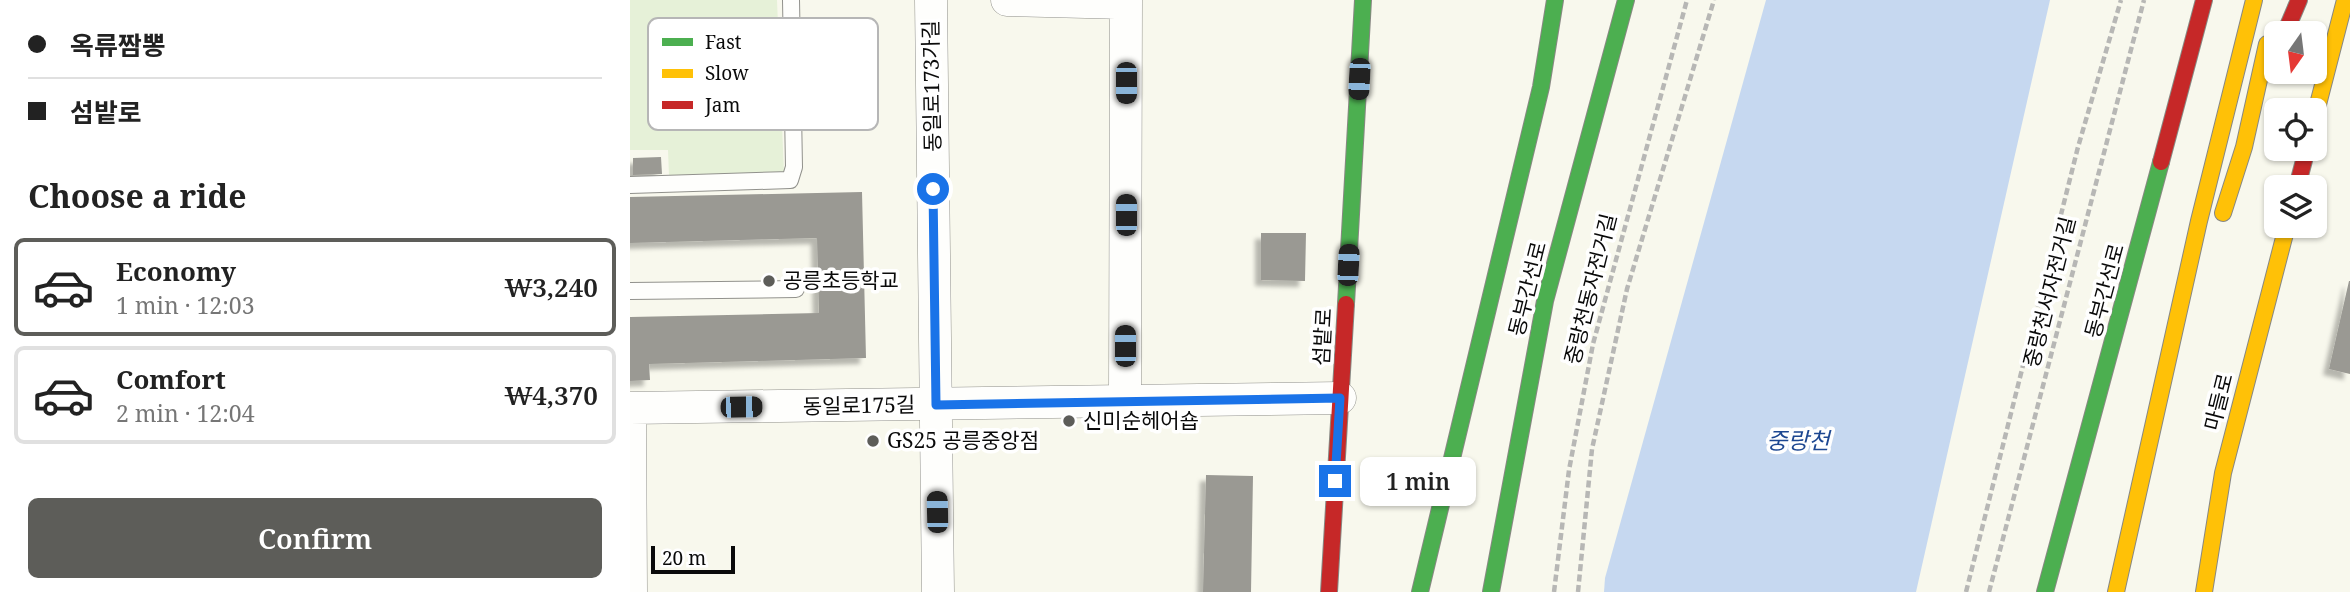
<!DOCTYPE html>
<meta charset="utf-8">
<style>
body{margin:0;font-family:"Noto Serif","Noto Sans KR",serif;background:#f6f6f6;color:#222;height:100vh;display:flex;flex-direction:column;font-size:26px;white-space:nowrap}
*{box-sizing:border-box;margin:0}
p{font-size:23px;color:#767676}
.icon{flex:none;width:38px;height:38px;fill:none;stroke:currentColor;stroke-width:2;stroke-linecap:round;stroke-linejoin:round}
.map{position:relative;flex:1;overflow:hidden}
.panel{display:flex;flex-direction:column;background:#fff;width:630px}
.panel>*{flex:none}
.hud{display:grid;align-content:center;height:154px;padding:0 28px;background:#fff}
.needle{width:46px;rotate:194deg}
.fabs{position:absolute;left:1634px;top:21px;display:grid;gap:14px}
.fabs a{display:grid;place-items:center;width:63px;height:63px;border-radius:10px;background:#fff;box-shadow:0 2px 5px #0004;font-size:35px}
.scale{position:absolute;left:21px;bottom:18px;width:84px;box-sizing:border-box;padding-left:7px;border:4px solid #0a0a0a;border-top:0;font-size:19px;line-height:24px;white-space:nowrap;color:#0a0a0a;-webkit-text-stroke:5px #fff;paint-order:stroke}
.end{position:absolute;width:32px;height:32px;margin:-16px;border:9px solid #1a73e8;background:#fff;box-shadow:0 0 0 4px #fff}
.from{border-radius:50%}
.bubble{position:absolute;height:49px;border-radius:10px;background:#fff;box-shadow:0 2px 5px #0004;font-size:23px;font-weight:600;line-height:49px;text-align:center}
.car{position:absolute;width:21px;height:42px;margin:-21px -10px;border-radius:9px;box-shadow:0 0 5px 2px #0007;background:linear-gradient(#222 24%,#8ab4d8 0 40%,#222 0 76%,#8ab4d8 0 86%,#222 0)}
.hud b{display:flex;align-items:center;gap:24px;height:66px;font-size:26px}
.hud b+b{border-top:2px solid #e0e0e0}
.hud i{width:18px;height:18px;background:#222}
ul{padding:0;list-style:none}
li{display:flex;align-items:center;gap:21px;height:98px;margin:0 14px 10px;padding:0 14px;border:4px solid #e0e0e0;border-radius:10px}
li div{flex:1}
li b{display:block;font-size:26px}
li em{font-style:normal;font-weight:600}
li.selected{border-color:#5d5d59}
li>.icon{width:63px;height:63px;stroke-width:1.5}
h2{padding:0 28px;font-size:32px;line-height:84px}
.action{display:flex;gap:14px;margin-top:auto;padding:14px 28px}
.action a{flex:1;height:80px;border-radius:10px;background:#5d5d59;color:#fff;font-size:28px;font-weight:600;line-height:80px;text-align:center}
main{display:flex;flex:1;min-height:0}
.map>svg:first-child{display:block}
</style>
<main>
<section class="panel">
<div class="hud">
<b><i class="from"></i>옥류짬뽕</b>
<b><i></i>섬밭로</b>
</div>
<h2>Choose a ride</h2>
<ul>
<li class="selected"><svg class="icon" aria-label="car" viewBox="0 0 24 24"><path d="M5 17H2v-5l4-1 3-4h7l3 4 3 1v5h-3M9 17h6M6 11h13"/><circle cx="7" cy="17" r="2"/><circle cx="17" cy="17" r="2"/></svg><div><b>Economy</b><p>1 min · 12:03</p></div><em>₩3,240</em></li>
<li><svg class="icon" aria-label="car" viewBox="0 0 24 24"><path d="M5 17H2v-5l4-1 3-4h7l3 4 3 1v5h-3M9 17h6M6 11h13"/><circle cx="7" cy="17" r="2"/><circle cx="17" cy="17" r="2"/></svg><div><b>Comfort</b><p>2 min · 12:04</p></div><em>₩4,370</em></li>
</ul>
<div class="action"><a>Confirm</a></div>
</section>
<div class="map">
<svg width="1720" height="592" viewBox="0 0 1720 592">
<defs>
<filter id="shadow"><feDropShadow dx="-6" dy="6" stdDeviation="2" flood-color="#0004"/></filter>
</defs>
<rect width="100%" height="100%" fill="#f8f8ed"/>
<path fill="#e6f1d8" d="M0,0H147L154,174L39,176L38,150H0Z"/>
<path fill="#c6d8f0" d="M1136,0H1420L1286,592H974L975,578Z"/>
<path fill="#9a9993" filter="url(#shadow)" d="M31,157L32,174L3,175V158Z
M232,192L236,358L19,364L20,380L0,381V317L189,313L187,238L0,243V197Z
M631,233H676L675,281L631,280Z
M1719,281H1720V374L1699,369Z
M576,475L623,476L621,592H573Z"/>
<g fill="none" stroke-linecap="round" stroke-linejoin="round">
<g stroke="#91918c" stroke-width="18">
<path id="lane" d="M0,185L160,180L164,167L161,0
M0,291L166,289"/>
</g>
<g stroke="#91918c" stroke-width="33">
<path id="street" d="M301,0L308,592
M377,0L496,3
M495,399L496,0
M0,408L710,398
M0,408L1,592"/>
</g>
<g stroke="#888883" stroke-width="18">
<path id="fast" d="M716,304L733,0
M790,592L911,87L925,0
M861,592L915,301L996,0
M1415,592L1531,162"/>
</g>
<g stroke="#888883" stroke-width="18">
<path id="slow" d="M1685,116L1715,0
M1593,213L1614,147L1637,44
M1486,592L1569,221L1624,0
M1574,592L1593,473L1657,226"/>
</g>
<g stroke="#888883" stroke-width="18">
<path id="jam" d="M1655,33L1669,0
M1531,162L1574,0
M1667,187L1677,149
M699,592L716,304"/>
</g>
<path stroke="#b7b7b5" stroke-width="4.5" stroke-dasharray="7 3.5" stroke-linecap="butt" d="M924,592L939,470L963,344L1057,0
M948,592L962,449L997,289L1084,0
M1336,592L1448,147L1491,0
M1359,592L1514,0"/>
<use href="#lane" stroke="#fefefc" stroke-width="16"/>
<use href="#street" stroke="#fefefc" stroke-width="32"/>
<use href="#fast" stroke="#4caf50" stroke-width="16"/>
<use href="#slow" stroke="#ffc107" stroke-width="16"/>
<use href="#jam" stroke="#c62828" stroke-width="16"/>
</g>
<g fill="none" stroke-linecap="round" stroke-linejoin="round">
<path stroke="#1a73e8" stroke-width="9" d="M303,189L306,405L710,398L705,481"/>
</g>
<g fill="#5d5d59" stroke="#fff" stroke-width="2.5">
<circle cx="139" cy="281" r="7"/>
<circle cx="439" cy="421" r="7"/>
<circle cx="243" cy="441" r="7"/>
</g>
<g text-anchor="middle" stroke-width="7" stroke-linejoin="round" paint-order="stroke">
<g font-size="21" fill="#0a0a0a" stroke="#fff">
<text transform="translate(302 86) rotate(-91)" y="7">동일로173가길</text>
<text transform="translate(898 289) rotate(-76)" y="7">동부간선로</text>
<text transform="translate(961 289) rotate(-76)" y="7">중랑천동자전거길</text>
<text transform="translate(1475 291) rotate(-75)" y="7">동부간선로</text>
<text transform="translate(1420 292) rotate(-76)" y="7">중랑천서자전거길</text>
<text transform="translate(693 337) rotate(-87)" y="7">섬밭로</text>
<text transform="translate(1589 402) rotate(-76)" y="7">마들로</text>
<text transform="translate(229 406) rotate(-1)" y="7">동일로175길</text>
</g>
<g font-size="21" fill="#0a0a0a" stroke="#fff" text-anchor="start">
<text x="153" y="288">공릉초등학교</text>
<text x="453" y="428">신미순헤어숍</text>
<text x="257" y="448">GS25 공릉중앙점</text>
</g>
<g font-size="23" font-style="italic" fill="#1d4791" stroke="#fff">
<text x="1168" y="449">중랑천</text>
</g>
</g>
<rect x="18" y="18" width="230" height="112" rx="10" fill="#fff" stroke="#b6b6b6" stroke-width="2"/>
<rect x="32" y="38" width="31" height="8" fill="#4caf50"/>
<rect x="32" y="69" width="31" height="9" fill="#ffc107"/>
<rect x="32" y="101" width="31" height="8" fill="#c62828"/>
<g font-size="19" fill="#0a0a0a">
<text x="75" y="49">Fast</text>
<text x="75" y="80">Slow</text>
<text x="75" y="112">Jam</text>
</g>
</svg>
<div class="fabs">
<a><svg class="needle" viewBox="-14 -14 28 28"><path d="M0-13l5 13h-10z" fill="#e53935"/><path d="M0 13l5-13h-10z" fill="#767676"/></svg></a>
<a><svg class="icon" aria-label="locate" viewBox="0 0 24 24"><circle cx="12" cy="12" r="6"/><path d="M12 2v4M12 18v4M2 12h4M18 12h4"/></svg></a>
<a><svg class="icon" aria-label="layers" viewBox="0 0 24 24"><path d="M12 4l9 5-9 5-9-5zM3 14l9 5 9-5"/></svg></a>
</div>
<div class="scale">20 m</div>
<i class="end from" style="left:303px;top:189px"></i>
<i class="end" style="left:705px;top:481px"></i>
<div class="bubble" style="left:730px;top:457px;width:116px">1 min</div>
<i class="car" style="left:729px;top:79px;rotate:183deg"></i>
<i class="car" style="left:496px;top:83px;rotate:180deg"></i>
<i class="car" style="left:496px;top:215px;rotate:0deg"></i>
<i class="car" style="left:718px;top:265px;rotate:3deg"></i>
<i class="car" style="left:495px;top:346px;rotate:0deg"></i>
<i class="car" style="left:111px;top:407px;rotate:89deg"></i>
<i class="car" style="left:307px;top:512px;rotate:359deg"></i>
</div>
</main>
